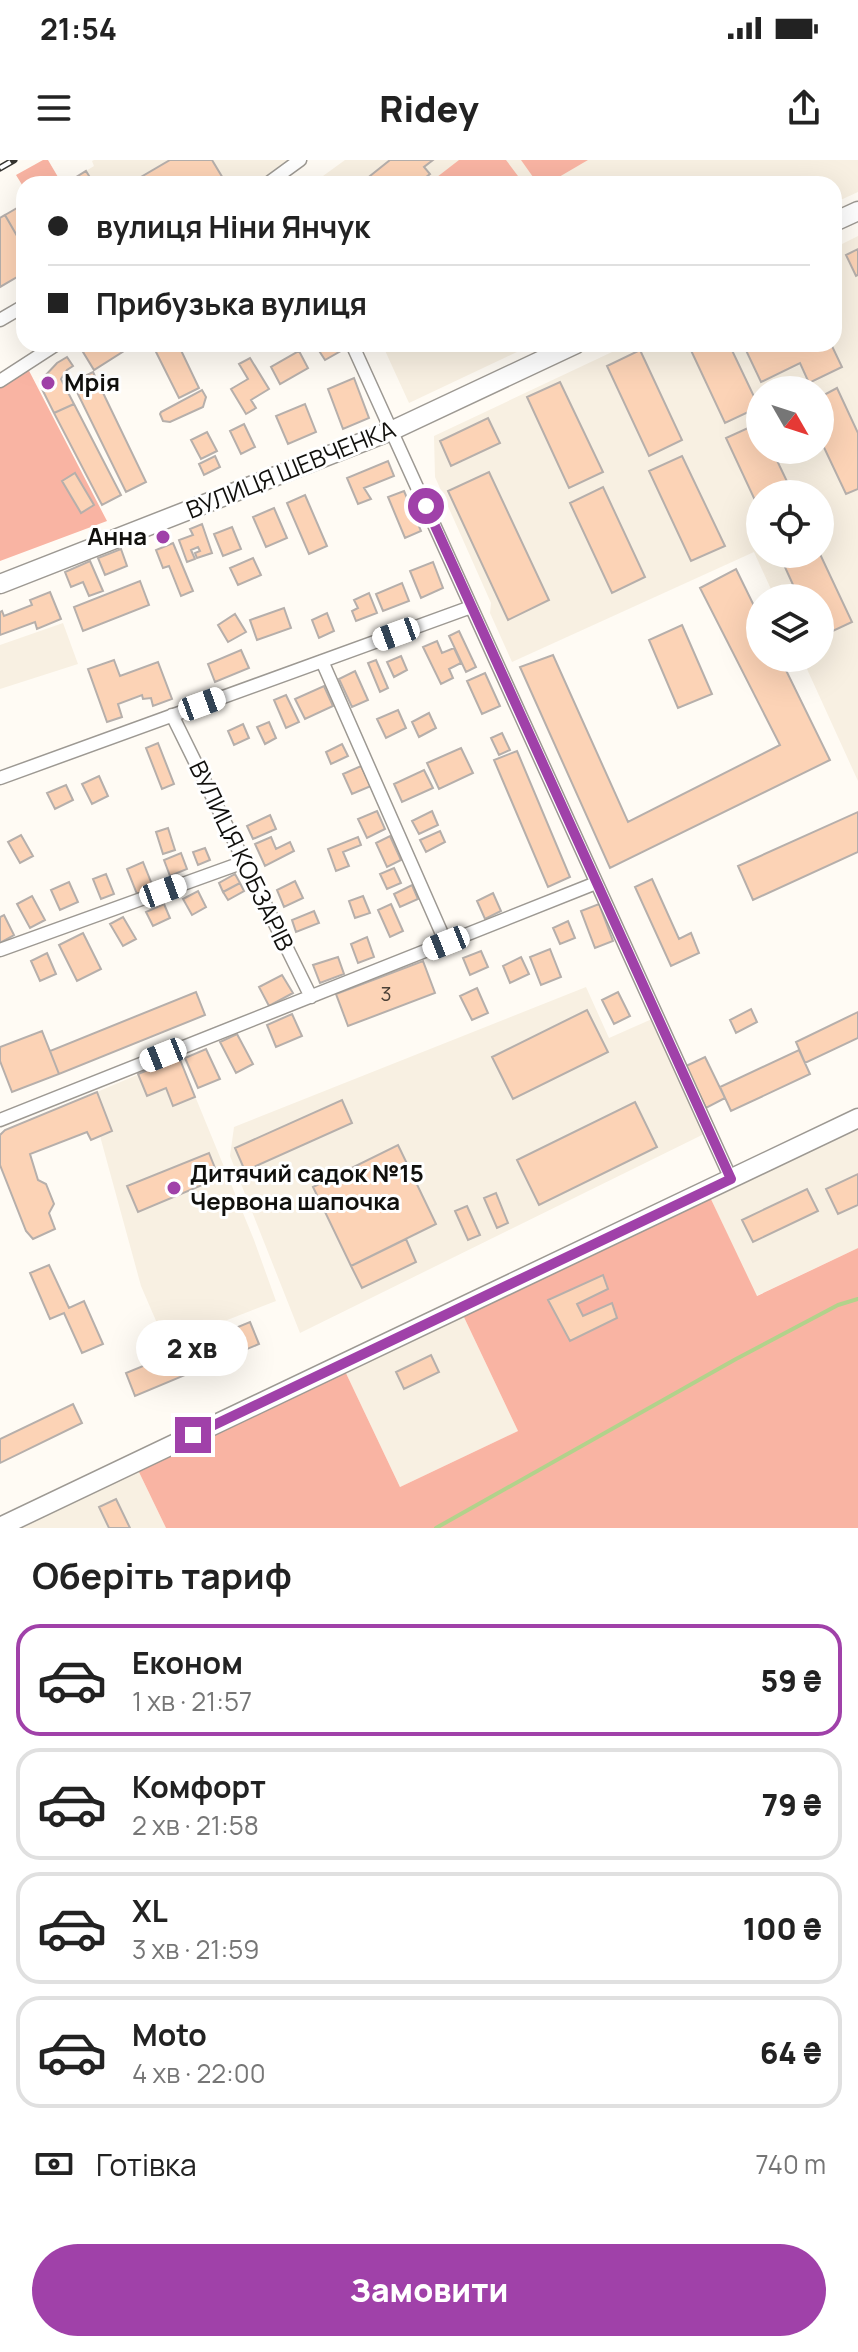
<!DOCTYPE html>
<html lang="uk">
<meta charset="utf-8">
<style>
body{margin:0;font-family:Manrope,sans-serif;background:#f6f6f6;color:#222;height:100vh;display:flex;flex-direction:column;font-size:30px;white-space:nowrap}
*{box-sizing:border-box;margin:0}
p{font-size:26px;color:#767676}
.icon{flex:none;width:44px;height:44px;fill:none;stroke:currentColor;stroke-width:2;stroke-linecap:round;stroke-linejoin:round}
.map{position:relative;height:1368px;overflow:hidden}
.panel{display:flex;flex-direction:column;background:#fff;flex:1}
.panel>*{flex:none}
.top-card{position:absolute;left:16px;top:16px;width:826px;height:176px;border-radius:24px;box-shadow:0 8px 32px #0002;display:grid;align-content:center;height:176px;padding:0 32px;background:#fff}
.needle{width:52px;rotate:129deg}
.fabs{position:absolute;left:746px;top:216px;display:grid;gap:16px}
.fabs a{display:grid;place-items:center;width:88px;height:88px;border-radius:50%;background:#fff;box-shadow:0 8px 32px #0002;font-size:40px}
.end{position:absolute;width:36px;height:36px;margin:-18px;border:10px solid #a041a9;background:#fff;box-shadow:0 0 0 4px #fff}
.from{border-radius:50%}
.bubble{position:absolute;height:56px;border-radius:28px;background:#fff;box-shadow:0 8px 32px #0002;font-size:26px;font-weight:800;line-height:56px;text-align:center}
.car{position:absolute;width:24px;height:48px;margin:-24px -12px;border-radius:10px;box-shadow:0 0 6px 2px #0007;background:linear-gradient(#fff 24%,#345 0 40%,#fff 0 76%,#345 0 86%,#fff 0)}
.top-card b{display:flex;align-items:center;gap:28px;height:76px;font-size:30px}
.top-card b+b{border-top:2px solid #e0e0e0}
.top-card i{width:20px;height:20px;background:#222}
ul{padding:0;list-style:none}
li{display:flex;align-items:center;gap:24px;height:112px;margin:0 16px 12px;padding:0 16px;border:4px solid #e0e0e0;border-radius:24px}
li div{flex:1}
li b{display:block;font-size:30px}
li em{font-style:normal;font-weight:800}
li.current{border-color:#a041a9}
li>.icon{width:72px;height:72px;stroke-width:1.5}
h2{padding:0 32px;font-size:36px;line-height:96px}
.pay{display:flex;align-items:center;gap:20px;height:88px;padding:0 32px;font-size:30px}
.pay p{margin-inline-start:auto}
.cta{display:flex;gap:16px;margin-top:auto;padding:16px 32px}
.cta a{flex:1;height:92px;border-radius:48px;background:#a041a9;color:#fff;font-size:32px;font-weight:800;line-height:92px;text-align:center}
.status{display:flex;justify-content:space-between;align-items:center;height:56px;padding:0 40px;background:#fff;direction:ltr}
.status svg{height:22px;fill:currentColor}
header{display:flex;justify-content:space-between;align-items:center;height:104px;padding:0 32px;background:#fff;font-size:36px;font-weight:800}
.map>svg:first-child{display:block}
</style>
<div class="status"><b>21:54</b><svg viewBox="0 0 49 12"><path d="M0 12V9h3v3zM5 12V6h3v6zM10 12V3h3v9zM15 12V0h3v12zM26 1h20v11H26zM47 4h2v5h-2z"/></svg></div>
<header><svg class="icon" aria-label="menu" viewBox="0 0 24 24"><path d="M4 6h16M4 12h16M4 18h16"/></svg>Ridey<svg class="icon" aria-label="share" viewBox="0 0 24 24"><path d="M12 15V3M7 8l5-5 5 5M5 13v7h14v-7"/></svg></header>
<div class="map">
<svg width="858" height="1368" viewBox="0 0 858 1368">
<rect width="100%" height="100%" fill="#fffbf4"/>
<path fill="#f8f0e2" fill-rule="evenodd" d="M94,0H288L255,24H65L94,6L92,1Z
M345,0H858V32L834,43V24H312Z
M858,76V621L802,498H820V438H775L754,392L512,502L490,453L491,443L435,317L434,276L629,184H834V88ZM760,230H820V290H760ZM760,334H820V394H760Z
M382,184H534L409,243Z
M63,463L78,504L0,529V485Z
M586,827L609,878L652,859L704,974L300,1173L230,996L234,967Z
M179,897L254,1080L276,1141L166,1184L141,1126L100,976L112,971L97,932Z
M858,964V1088L756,1136L709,1035Z
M462,1153L518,1271L400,1327L344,1209Z
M137,1308L166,1368H11Z"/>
<path fill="#f9b4a3" d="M43,0H48L58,17L45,24H24V28L16,15Z
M459,0H506L524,24H428Z
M521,0H588L547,24H538Z
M26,205L107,361L0,401V221Z
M709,1035L757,1136L858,1088V1368H166L137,1308L344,1209L400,1327L518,1271L462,1153Z"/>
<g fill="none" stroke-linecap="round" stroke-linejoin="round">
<path stroke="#b2d28b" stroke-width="4" d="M436,1368L736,1199L838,1145L858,1139"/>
</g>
<path fill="#fcd3b6" stroke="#b6afab" stroke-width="2" d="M170,0H212L224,20L217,24H129Z
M390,0H433L424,7L430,14L417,24H360Z
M86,11L94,24H65Z
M24,44V88L5,55Z
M5,55L24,88V113L0,127V58Z
M858,89V115L856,116L846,95Z
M95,184H135L94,210L83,192Z
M152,184H178L199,228L179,238Z
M319,184H344L346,188L325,200L316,186Z
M688,184H729L759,247L725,263Z
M743,184H831L842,207L809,223L800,203L761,222Z
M640,190L682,280L649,296L607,206Z
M299,191L308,208L280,224L271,207Z
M67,197L73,206L67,210L61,219L74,244L54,253L41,227L43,218L57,203Z
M250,198L269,229L251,240L256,248L246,254L231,229L248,219L239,204Z
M93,212L146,322L126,332L72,222Z
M354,218L369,258L343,269L328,229Z
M560,222L603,312L569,328L527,237Z
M837,228L858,273V329L846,334L820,279V237Z
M202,230L206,237L203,247L170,262L163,261L160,254L161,252Z
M74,244L121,335L102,345L54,253Z
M305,244L316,272L288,284L276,256Z
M488,258L500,283L451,306L440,281Z
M759,263L760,290H772L793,334H760V351L726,278Z
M244,264L255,287L241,294L230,271Z
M207,272L217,291L201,299L191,280Z
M215,296L220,307L204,315L199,304Z
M682,296L725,386L691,401L649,311Z
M388,301L394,316L364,328L371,339L358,344L347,318Z
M489,312L549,440L508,460L448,331Z
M75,313L94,345L81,353L62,321Z
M603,327L645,417L612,433L570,343Z
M404,331L421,371L405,378L388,337Z
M305,335L327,386L309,394L287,343Z
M274,348L287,378L266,387L253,357Z
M202,364L212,393L197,398L195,393L200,391L198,387L191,390L195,399L187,402L179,380L193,375L190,369Z
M232,367L241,389L223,396L214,374Z
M173,383L193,431L181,436L169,406L163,408L156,390Z
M121,389L127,406L105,415L98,398Z
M779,394H820L852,462L820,477V438H799Z
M253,398L261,415L238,425L230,408Z
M90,401L103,431L89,436L83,422L71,427L65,412Z
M433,402L443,428L421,438L410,411Z
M736,409L760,458V498H780L830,600L610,708L520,507L553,495L628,662L780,585L700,428Z
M140,421L149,445L83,471L74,447Z
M402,423L409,441L383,451L376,434Z
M50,432L61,459L37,469L35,462L0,475V452L2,451L4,456L32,445L30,440Z
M369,433L377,453L356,461L352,451L358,448L354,440Z
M284,448L291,468L257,480L250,460Z
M327,453L334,471L319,478L312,460Z
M235,454L246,472L228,482L218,465Z
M682,465L712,534L678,548L649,480Z
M459,471L476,507L466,512L449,476Z
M437,481L442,493L454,488L461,503L449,509L453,518L441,524L423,487Z
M241,490L249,508L215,522L208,504Z
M401,496L407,510L394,517L387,502Z
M114,500L120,516L158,502L172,539L153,546L151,538L143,539L142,535L118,544L122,557L107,562L88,509Z
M376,500L388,528L380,532L368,503Z
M355,511L368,540L352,547L339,519Z
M485,513L500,546L482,554L467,521Z
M324,526L333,546L305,559L295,539Z
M286,535L299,562L286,568L274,540Z
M398,550L406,568L386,578L377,559Z
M429,553L436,568L419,577L412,562Z
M269,562L276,578L265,584L257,567Z
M243,564L249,578L234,585L228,571Z
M502,573L510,590L499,595L491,578Z
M158,583L174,624L162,629L146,588Z
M342,584L348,596L331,604L326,592Z
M461,588L473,613L439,629L427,603Z
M517,591L570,717L548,727L494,600Z
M361,606L371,626L352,634L343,614Z
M424,610L433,628L402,642L394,624Z
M99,616L108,636L92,644L82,624Z
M66,625L73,640L55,649L47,633Z
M377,651L385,669L367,678L358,659Z
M432,651L438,665L419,674L412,661Z
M858,652V692L753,740L738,706Z
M270,655L276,669L253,679L247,666Z
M168,668L175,690L163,694L156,672Z
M440,671L445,682L426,692L420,680Z
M21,675L33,696L20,703L8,682Z
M390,676L401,700L387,707L376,683Z
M271,677L276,689L290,682L294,691L265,706L255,684Z
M358,677L361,685L343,692L349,706L336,711L328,689Z
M205,688L210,700L198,705L193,692Z
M181,693L187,709L170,716L164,700Z
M143,702L153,727L137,734L127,709Z
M394,708L401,723L387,729L380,714Z
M106,714L114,734L101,739L93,719Z
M235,714L240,723L223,732L219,723Z
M652,719L679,779L691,773L699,793L671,806L635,727Z
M295,721L303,738L284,747L277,730Z
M69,722L78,742L60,750L51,730Z
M240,723L244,731L228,740L223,732Z
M412,725L418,739L400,747L394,734Z
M198,731L206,747L192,755L183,739Z
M493,733L501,751L485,759L477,741Z
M32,736L45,760L30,768L17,744Z
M363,736L370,753L355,758L349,741Z
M164,744L170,758L153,766L146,752Z
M391,744L403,771L390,777L378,750Z
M599,744L613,781L595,788L581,751Z
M314,751L319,763L296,772L292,760Z
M4,755L14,775L0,783V757Z
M123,757L136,779L123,786L110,764Z
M568,761L575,778L560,784L553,768Z
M83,773L101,809L77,821L59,785Z
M367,777L374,797L358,803L351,784Z
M550,789L561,817L541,825L530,797Z
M481,791L488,807L470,815L463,798Z
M47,793L56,814L40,821L31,801Z
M338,797L344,814L320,823L313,805Z
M521,797L529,814L510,823L503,806Z
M423,801L435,833L348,866L336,834Z
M282,815L293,833L269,846L259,827Z
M477,828L488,853L472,860L460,836Z
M196,832L205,855L59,914L50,891Z
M618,832L630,856L614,864L602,840Z
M751,849L757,862L736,873L730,860Z
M587,850L608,892L513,939L492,897Z
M858,852V878L805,903L796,882Z
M292,854L302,876L276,887L267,865Z
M42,871L59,914L12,932L0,901V887Z
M237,874L253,904L236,913L220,882Z
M206,889L220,919L198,928L185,898Z
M799,890L810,914L731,951L720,927Z
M179,897L195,937L173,946L166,928L147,936L138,914Z
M705,897L725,938L706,948L686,906Z
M97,932L112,971L91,980L87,972L30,994L38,1020L46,1024L54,1044L49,1053L55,1069L33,1079L26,1071L0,1005V975L5,970Z
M342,940L352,963L245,1011L235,988Z
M635,942L657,987L539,1045L517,1000Z
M398,985L436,1064L351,1106L313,1027Z
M209,993L219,1018L138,1052L127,1026Z
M858,1014V1045L838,1054L826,1029Z
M807,1029L818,1051L753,1082L742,1060Z
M496,1033L508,1063L497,1068L484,1038Z
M467,1046L480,1075L468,1080L455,1051Z
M406,1079L416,1102L362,1128L351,1106Z
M49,1105L69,1148L84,1141L103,1184L82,1193L64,1153L50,1159L30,1113Z
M603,1115L608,1129L577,1144L583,1156L612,1143L617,1158L570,1181L548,1140Z
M250,1162L259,1184L135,1236L126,1213Z
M431,1195L439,1212L404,1229L396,1212Z
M73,1244L82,1263L0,1303V1279Z
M116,1339L130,1368H109L99,1347Z"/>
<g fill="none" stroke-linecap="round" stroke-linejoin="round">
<g stroke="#9d9993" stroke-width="15">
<path id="street" d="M267,24L300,0
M0,160L24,146
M352,184L731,1019
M0,221L57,184
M322,501L446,783
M172,555L311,837
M0,618L471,447
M0,790L244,702
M0,960L596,723"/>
</g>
<g stroke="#9d9993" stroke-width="21">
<path id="secondary" d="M834,62L858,51
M0,424L391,271L576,184
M0,1367L858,958"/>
</g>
<use href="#street" stroke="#fff" stroke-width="12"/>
<use href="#secondary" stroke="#fff" stroke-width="18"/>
<g stroke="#353430" stroke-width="7">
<path id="rail" d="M0,8L14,0"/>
</g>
<use href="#rail" stroke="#fff" stroke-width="4" stroke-dasharray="12" stroke-linecap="butt"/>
</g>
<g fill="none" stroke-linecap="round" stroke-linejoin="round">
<path stroke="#a041a9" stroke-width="10" d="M193,1275L731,1019L426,346"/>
</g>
<g fill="#a041a9" stroke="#fff" stroke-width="3">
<circle cx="48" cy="223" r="8"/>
<circle cx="163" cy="377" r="8"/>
<circle cx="174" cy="1028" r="8"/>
</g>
<g text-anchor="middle" stroke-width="6" stroke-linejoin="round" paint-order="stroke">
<g font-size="20" fill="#4c4137">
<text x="386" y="841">3</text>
</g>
<g font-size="24" font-weight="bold" fill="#11100d" stroke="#fff" text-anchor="start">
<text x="64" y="231">Мрія</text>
<text x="147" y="385" text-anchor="end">Анна</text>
<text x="190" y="1022">Дитячий садок №15<tspan x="190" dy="28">Червона шапочка</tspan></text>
</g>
<g font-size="24" fill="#11100d" stroke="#fff">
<text transform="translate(291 310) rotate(-22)" y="8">ВУЛИЦЯ ШЕВЧЕНКА</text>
<text transform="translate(241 696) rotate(64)" y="8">ВУЛИЦЯ КОБЗАРІВ</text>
</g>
</g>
</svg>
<div class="fabs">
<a><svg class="needle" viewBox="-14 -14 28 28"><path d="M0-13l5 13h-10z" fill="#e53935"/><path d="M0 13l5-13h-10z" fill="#767676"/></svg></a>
<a><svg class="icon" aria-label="locate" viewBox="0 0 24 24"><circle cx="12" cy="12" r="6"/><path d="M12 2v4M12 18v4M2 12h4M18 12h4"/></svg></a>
<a><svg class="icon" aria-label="layers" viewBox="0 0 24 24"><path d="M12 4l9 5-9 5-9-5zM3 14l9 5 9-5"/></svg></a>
</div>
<i class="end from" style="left:426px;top:346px"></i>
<i class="end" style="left:193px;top:1275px"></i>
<div class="bubble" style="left:136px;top:1160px;width:112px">2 хв</div>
<i class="car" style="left:396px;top:474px;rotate:250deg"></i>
<i class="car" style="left:202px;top:544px;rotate:70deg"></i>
<i class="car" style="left:163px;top:731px;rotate:70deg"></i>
<i class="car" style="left:446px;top:783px;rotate:248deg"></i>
<i class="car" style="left:163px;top:895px;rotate:248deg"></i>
<div class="top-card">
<b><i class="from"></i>вулиця Ніни Янчук</b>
<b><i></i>Прибузька вулиця</b>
</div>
</div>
<section class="panel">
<h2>Оберіть тариф</h2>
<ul>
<li class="current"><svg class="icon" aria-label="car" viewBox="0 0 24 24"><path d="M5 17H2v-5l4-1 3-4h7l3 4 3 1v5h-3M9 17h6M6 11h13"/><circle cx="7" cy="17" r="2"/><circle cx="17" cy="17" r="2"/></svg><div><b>Економ</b><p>1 хв · 21:57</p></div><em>59 ₴</em></li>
<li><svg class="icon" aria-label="car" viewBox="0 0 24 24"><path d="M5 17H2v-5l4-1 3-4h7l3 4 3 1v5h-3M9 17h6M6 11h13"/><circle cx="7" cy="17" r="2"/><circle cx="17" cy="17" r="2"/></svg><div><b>Комфорт</b><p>2 хв · 21:58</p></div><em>79 ₴</em></li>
<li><svg class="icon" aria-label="car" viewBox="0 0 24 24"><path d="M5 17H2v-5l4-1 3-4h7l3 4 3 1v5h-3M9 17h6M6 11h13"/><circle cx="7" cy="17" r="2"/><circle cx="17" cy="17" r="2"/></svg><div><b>XL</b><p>3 хв · 21:59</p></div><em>100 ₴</em></li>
<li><svg class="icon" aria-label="car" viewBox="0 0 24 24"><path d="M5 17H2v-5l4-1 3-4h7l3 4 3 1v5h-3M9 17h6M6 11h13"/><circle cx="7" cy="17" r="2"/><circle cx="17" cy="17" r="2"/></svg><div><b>Moto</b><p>4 хв · 22:00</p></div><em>64 ₴</em></li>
</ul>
<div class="pay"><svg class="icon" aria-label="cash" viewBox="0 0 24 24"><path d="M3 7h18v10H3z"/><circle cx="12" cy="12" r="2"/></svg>Готівка<p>740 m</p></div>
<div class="cta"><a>Замовити</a></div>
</section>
